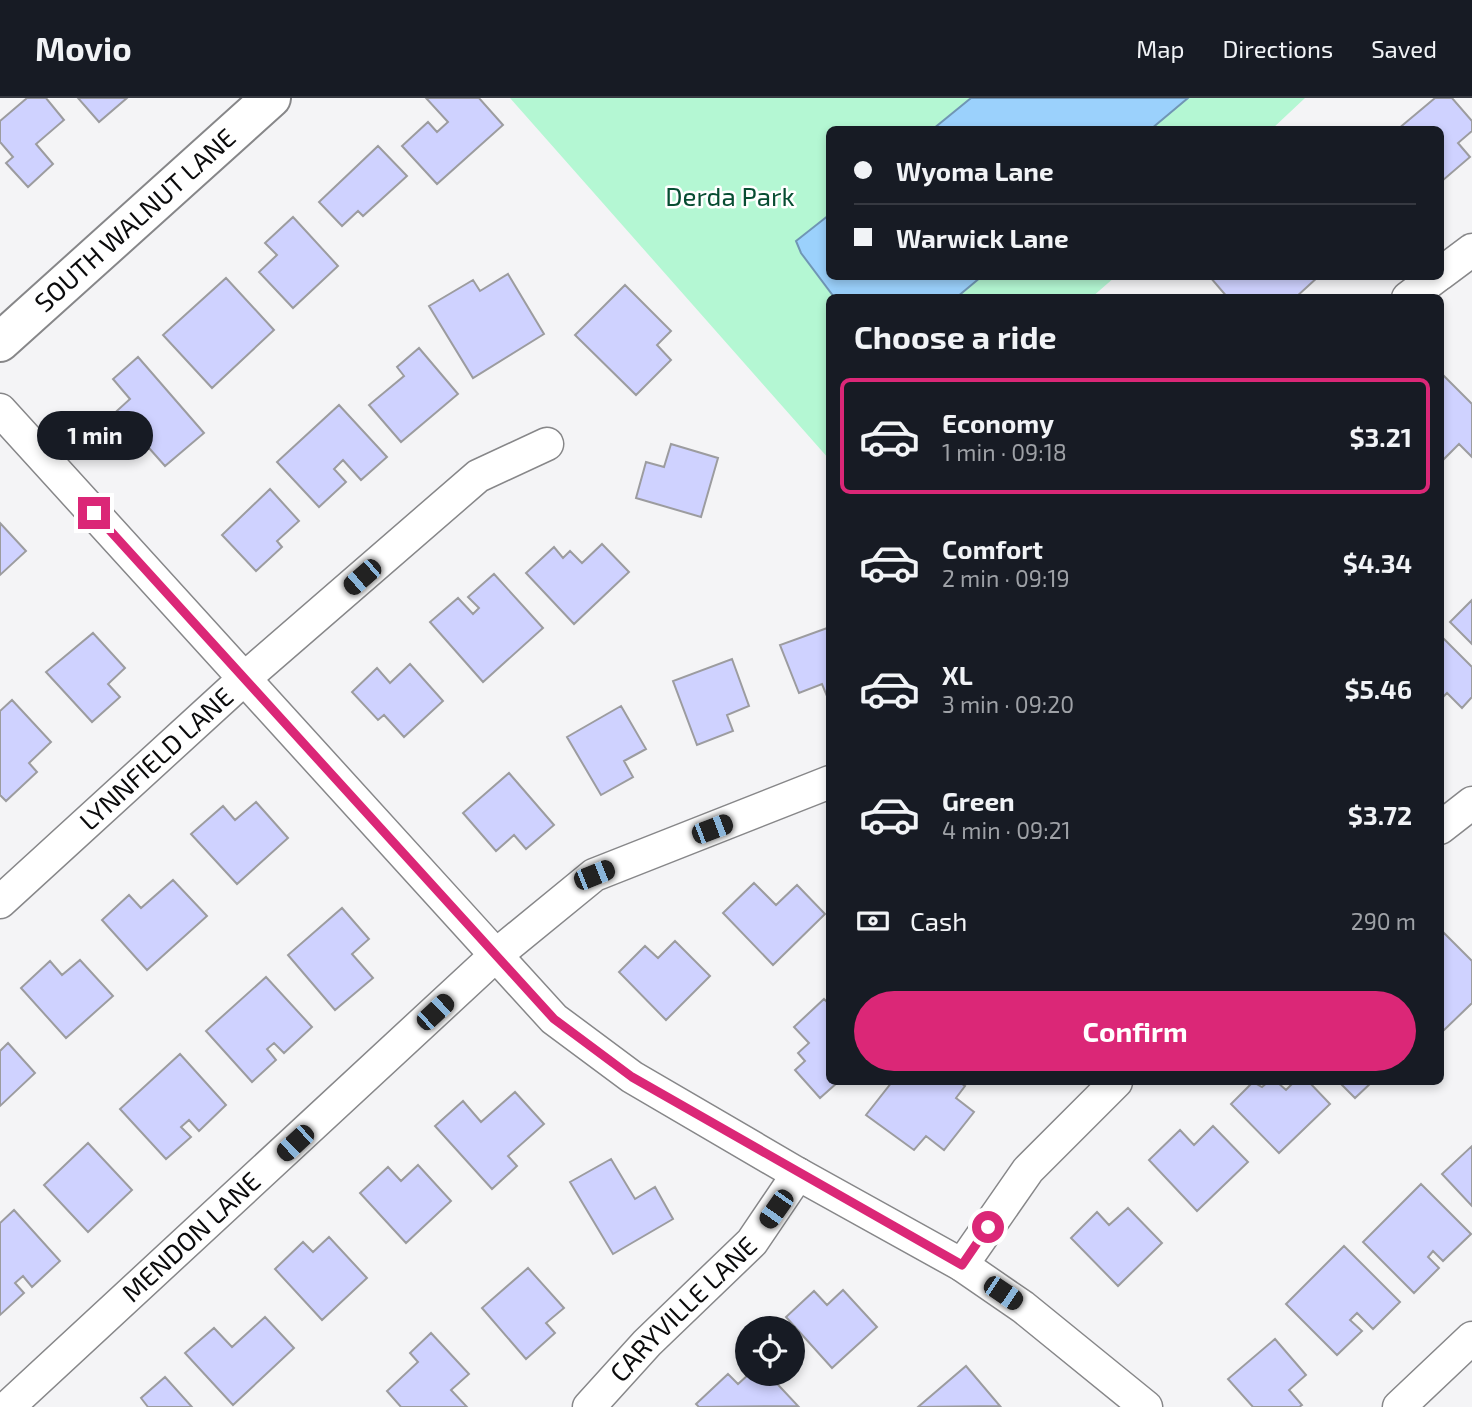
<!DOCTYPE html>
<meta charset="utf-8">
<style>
body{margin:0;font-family:"Exo 2",sans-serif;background:#242831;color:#f1f3f6;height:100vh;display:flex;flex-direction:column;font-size:26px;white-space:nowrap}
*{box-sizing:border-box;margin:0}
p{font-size:23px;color:#9ea1a6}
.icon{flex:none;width:38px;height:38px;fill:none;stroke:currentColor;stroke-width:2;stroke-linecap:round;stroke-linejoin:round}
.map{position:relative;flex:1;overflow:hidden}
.panel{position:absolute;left:826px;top:196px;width:618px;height:791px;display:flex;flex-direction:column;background:#171b24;border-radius:10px;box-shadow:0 4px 10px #0003}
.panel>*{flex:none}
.guide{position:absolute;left:826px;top:28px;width:618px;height:154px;border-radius:10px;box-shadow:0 4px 10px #0003;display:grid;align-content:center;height:154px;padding:0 28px;background:#171b24}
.tools{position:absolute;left:735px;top:1218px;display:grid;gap:14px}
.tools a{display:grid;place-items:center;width:70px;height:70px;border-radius:50%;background:#171b24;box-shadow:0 4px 10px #0003;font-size:35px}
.end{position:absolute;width:32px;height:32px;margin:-16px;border:9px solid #db2777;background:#fff;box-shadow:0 0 0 4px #fff}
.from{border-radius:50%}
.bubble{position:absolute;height:49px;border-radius:24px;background:#171b24;box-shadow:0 4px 10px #0003;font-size:23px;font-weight:700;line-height:49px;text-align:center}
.car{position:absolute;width:21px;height:42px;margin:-21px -10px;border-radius:9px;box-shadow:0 0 5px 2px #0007;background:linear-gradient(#222 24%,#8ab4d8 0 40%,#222 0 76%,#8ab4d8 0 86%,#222 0)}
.guide b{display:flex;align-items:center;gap:24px;height:66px;font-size:26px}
.guide b+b{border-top:2px solid #363941}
.guide i{width:18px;height:18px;background:#f1f3f6}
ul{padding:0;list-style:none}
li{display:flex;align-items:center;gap:21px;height:116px;margin:0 14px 10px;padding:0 14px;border:4px solid transparent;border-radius:10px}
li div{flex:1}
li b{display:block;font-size:26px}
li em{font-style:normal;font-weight:700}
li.active{border-color:#db2777}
li>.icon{width:63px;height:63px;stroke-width:1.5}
h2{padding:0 28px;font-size:32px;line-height:84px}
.pay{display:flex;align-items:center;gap:18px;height:77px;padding:0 28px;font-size:26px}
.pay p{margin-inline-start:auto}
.primary-button{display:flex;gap:14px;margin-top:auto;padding:14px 28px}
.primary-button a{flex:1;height:80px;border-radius:42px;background:#db2777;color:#fff;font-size:28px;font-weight:700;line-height:80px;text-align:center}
header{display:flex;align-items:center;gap:42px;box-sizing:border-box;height:98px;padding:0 35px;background:#171b24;border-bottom:2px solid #363941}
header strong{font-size:33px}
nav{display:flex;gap:38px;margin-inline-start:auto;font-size:24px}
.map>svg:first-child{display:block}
</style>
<header>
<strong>Movio</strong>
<nav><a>Map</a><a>Directions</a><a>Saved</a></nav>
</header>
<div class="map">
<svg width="1472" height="1309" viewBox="0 0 1472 1309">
<rect width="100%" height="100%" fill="#f4f4f6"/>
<path fill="#b4f7d3" d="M510,0H1305L1272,31L830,32V178L1115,179L1092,199L830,200L829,361Z"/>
<path fill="#9bd1fc" stroke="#7096b4" stroke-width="2" d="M971,0H1188L1151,31H933Z
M829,117L830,178L981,179L957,199H834L801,155L796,143Z"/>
<path fill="#cfd2ff" stroke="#9c9c9f" stroke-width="2" d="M27,0H46L64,22L36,46L53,66L28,89L6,65L13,59L0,44V23Z
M78,0H127L99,24Z
M426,0H479L503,27L437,86L402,48L428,24L437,34L448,24Z
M1435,0H1452L1472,23V33L1458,45L1470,59L1442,83L1440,32L1398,31Z
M378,48L407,78L363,118L358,113L342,128L319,104Z
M293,119L338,168L293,210L259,174L277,157L265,145Z
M508,176L544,236L473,280L429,208L473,182L480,193Z
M1319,178L1295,200H1228L1210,179Z
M226,180L274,232L212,290L163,237Z
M625,187L671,233L657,247L671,262L636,297L575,237Z
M419,250L458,296L401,344L369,307L404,278L397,269Z
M138,259L204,335L165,368L149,350L140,358L108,321L130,301L113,281Z
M1440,274L1472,306V359L1459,346L1442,363L1440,361Z
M339,307L387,359L361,382L343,362L334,371L346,384L319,409L277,364Z
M671,346L718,360L701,419L636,400L646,364L664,369Z
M270,391L299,423L277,443L282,449L256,473L222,437Z
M0,425L26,453L0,477Z
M602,446L629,474L574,526L526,475L554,449L563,460L570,453L582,465Z
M494,476L543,530L483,584L430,524L458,500L473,516L479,510L468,499Z
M1472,502V546L1450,524Z
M830,529V603H829L822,586L799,595L780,547Z
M93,535L125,570L108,586L120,599L92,624L46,574Z
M1440,537L1472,569V599L1462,610L1447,595L1440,602Z
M732,561L749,608L727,617L733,633L697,647L673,583Z
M410,566L443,603L404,639L384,617L378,622L352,594L377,570L390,585Z
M12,602L51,644L29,665L37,674L6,703L0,697V613Z
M621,608L646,651L624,663L633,679L601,697L567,639Z
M509,675L554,727L526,751L514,737L496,753L463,715Z
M256,704L288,740L237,786L191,736L223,708L235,722Z
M173,782L207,818L147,872L102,822L129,797L141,810Z
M754,785L776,807L797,787L825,816L773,867L723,815Z
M342,810L369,841L352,856L373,880L335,912L288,857Z
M1444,835L1472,863V905L1440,936V839Z
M675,843L710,878L666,922L619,874L645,848L658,860Z
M80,862L113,898L66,940L21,890L50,863L62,877Z
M266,879L312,929L284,955L274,945L267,951L276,962L252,984L206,933Z
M824,901L830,907V984H838L820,1000L795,972L805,963L798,955L809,945L794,929Z
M8,945L35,975L0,1008V953Z
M180,956L226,1007L199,1033L189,1022L181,1029L191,1039L166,1061L120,1011Z
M892,984H959L965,988L956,1000L974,1014L944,1052L926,1038L914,1052L866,1017Z
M1253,984L1262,989L1268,984H1277L1286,992L1294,984H1309L1330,1006L1279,1055L1231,1006Z
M1339,984H1372L1355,1000Z
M515,994L544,1026L508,1058L517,1068L492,1091L435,1028L463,1003L481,1024Z
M1213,1028L1248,1064L1197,1113L1149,1062L1180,1032L1194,1047Z
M88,1045L132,1092L88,1134L44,1087Z
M1472,1048V1108L1442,1076Z
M611,1061L635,1101L655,1089L673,1121L613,1156L570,1084Z
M418,1067L451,1103L406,1145L360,1095L388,1069L401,1083Z
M1421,1086L1471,1136L1443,1163L1433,1153L1428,1159L1439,1170L1414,1195L1363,1144Z
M1128,1110L1162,1145L1118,1188L1071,1140L1097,1114L1109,1127Z
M14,1112L60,1163L32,1189L23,1178L15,1185L24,1195L0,1217V1125Z
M329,1139L367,1180L322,1222L275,1171L303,1144L313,1154Z
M1344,1148L1400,1204L1373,1231L1357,1215L1350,1222L1362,1233L1337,1257L1286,1206Z
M528,1170L564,1210L546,1225L555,1235L526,1261L482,1210Z
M843,1192L877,1229L832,1270L786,1219L814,1193L827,1207Z
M265,1219L294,1250L233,1307L185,1255L214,1230L232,1249Z
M431,1235L469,1276L451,1292L467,1309H401L387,1293L418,1264L410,1255Z
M1275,1241L1306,1277L1289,1292L1302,1307L1299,1309H1253L1228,1281Z
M966,1268L1000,1308L918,1309Z
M728,1276L738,1286L749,1276H768L798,1308L699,1309L696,1306Z
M165,1279L192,1309H148L141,1300Z"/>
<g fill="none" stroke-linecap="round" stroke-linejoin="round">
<g stroke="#878789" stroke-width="35">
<g id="minor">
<path d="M1440,176L1472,152"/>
<path d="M1408,200L1437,178"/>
<path d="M0,312L554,921L632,979L798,1076L962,1167L1023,1209L1146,1309"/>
<path d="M1440,730L1472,705"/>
<path id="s1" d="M0,804L245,580L478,378L547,346"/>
<path d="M962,1167L1028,1072L1116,984"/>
<path id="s2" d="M8,1309L495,858L594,777L830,684"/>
<path id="s3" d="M589,1309L647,1245L752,1144L798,1076"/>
<path d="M1399,1309L1472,1240"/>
</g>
</g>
<g stroke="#878789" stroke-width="42">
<g id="tertiary">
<path id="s4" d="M0,244L271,0"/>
</g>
</g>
<use href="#minor" stroke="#fff" stroke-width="32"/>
<use href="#tertiary" stroke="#fff" stroke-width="38"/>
</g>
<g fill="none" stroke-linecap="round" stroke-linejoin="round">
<path stroke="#db2777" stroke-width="9" d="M94,415L554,921L632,979L962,1167L988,1129"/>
</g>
<g text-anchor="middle" stroke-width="5" stroke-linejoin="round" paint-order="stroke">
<g font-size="26" fill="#074d32" stroke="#fff">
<text x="730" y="108">Derda Park</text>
</g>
<g font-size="26" fill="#0b0b0c" stroke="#fff">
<text dy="9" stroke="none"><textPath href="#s4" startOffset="182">SOUTH WALNUT LANE</textPath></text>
<text dy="9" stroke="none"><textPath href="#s1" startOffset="212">LYNNFIELD LANE</textPath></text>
<text dy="9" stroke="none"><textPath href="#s2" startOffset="250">MENDON LANE</textPath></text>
<text dy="9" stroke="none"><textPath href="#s3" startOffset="136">CARYVILLE LANE</textPath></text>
</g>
</g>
</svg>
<div class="tools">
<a><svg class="icon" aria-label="locate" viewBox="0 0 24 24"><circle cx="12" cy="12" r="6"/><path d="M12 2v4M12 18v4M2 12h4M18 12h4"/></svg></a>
</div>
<i class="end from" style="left:988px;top:1129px"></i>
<i class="end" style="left:94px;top:415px"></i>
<div class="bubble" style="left:37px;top:313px;width:116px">1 min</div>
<i class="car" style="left:362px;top:479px;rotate:229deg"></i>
<i class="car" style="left:712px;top:731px;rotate:69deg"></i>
<i class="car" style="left:594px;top:777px;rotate:68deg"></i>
<i class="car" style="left:435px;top:914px;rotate:47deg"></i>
<i class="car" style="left:295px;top:1045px;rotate:227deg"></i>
<i class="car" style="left:776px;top:1111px;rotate:215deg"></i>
<i class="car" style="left:1003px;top:1195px;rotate:124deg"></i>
<div class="guide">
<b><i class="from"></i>Wyoma Lane</b>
<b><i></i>Warwick Lane</b>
</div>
<section class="panel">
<h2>Choose a ride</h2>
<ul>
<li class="active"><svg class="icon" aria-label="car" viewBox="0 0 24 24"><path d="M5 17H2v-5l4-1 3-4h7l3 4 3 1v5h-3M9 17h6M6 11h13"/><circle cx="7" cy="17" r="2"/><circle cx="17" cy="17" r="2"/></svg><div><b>Economy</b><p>1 min · 09:18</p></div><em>$3.21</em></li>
<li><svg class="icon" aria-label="car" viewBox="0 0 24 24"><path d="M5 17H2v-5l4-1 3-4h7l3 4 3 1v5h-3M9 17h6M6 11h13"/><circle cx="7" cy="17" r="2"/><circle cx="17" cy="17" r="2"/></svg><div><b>Comfort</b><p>2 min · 09:19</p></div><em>$4.34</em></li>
<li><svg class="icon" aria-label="car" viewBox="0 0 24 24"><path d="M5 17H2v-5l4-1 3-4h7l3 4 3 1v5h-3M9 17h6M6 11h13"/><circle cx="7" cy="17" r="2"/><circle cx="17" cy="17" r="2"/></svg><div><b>XL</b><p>3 min · 09:20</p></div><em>$5.46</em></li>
<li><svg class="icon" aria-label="car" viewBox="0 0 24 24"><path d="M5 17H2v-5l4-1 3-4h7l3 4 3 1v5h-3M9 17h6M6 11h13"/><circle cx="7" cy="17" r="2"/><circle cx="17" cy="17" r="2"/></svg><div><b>Green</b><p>4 min · 09:21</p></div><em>$3.72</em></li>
</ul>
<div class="pay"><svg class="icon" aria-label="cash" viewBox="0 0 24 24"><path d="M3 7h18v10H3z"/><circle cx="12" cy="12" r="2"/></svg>Cash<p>290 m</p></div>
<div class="primary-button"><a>Confirm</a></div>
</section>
</div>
